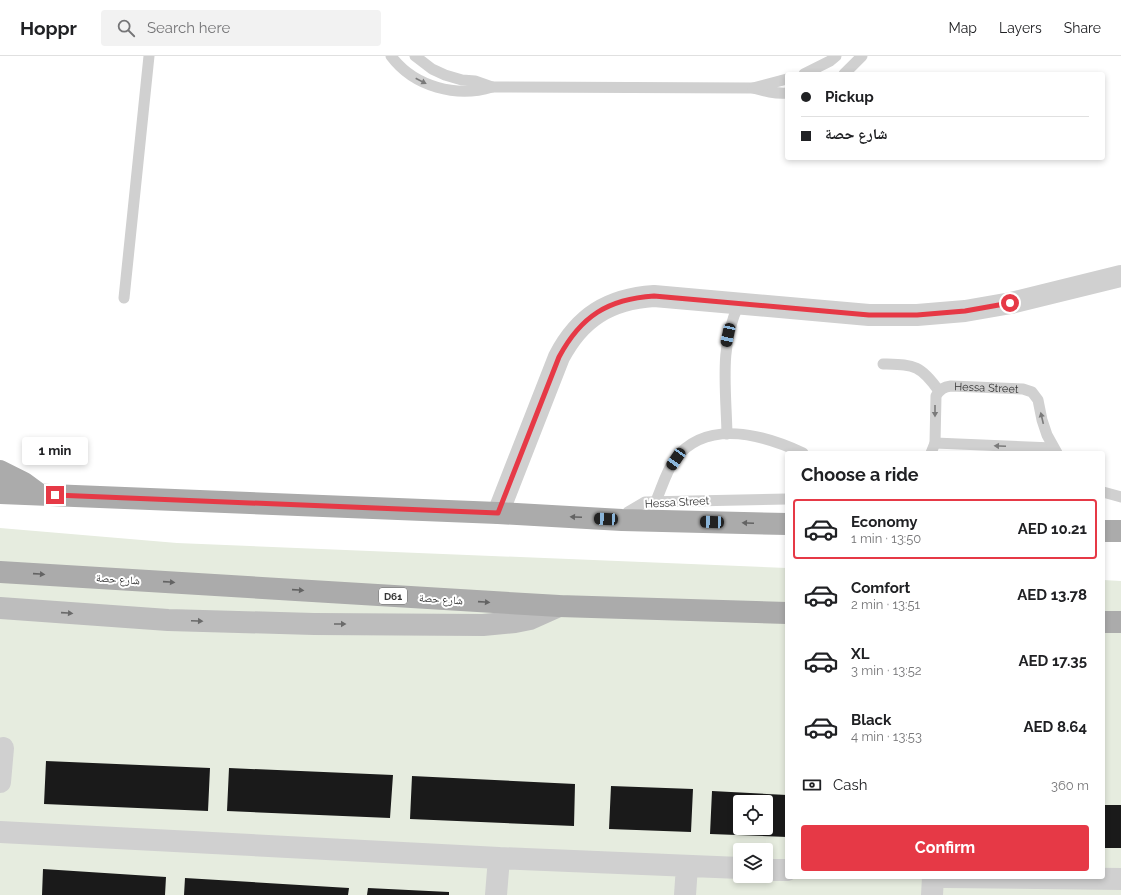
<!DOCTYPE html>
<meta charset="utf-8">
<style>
body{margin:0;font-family:Raleway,"Noto Naskh Arabic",sans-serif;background:#f2f2f2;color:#202124;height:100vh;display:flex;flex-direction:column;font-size:15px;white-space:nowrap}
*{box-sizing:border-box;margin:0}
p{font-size:13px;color:#757577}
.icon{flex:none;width:22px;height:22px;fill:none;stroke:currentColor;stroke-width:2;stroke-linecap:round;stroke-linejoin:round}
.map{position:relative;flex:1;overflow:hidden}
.sheet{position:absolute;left:785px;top:395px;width:320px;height:428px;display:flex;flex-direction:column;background:#fff;border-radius:4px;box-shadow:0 2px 6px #0003}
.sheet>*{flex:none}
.hud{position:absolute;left:785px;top:16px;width:320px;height:88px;border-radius:4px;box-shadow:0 2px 6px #0003;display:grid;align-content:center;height:88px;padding:0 16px;background:#fff}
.tools{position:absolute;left:733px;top:739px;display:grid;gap:8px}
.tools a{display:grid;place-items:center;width:40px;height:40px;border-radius:4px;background:#fff;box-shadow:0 2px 6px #0003;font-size:20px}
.end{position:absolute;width:18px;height:18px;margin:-9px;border:5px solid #e63946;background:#fff;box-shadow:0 0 0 2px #fff}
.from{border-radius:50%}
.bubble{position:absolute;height:28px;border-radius:4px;background:#fff;box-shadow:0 2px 6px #0003;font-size:13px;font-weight:700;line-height:28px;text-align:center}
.car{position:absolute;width:12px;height:24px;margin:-12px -6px;border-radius:5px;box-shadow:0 0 3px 1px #0007;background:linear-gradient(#222 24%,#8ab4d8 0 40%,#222 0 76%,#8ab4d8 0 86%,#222 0)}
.hud b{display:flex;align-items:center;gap:14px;height:38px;font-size:15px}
.hud b+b{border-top:1px solid #e0e0e0}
.hud i{width:10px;height:10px;background:#202124}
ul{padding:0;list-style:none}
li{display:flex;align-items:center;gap:12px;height:60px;margin:0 8px 6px;padding:0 8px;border:2px solid transparent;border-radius:4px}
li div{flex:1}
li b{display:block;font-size:15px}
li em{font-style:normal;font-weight:700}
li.on{border-color:#e63946}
li>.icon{width:36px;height:36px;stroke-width:1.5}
h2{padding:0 16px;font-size:18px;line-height:48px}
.pay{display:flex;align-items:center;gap:10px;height:44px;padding:0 16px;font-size:15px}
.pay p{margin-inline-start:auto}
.primary-button{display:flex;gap:8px;margin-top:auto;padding:8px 16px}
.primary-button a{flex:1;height:46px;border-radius:4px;background:#e63946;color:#fff;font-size:16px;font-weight:700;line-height:46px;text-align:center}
header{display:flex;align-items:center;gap:24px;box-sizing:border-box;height:56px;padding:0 20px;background:#fff;border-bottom:1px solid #e0e0e0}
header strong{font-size:19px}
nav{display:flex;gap:22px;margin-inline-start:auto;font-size:14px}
.search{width:280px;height:36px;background:#f2f2f2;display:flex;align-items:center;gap:10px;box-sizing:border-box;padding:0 14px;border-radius:4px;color:#757577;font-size:15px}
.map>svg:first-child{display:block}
</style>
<header>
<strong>Hoppr</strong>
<div class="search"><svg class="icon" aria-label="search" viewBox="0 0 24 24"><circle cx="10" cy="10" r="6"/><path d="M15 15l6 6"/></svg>Search here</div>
<nav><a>Map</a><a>Layers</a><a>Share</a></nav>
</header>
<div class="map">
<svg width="1121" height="839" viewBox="0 0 1121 839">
<rect width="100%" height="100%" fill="#fff"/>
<path fill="#e6ecdf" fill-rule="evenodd" d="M0,472L177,487L787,512V821H1103V524L1121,525V839H0ZM740,746H766V772H740ZM740,794H766V820H740Z"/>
<path fill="#1a1a1a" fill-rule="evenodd" d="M46,705L210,712L208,755L44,748Z
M229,712L393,719L390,762L227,755Z
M412,720L575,728L574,770L410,763Z
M611,730L693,733L691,776L609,773Z
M712,735L787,739V781L710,778ZM740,746H766V772H740Z
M1103,749H1121V792H1103Z
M43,813L166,821L165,839H42Z
M185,822L349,832L348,839H184Z
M368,832L449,836V839H367Z"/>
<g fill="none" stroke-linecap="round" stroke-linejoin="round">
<g stroke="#d0d0d0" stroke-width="11">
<path d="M391,0C414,31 457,42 492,31L753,32C764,35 775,38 787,37"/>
<path d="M415,0L432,13L445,19L462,24L475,25L492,31"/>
<path d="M804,18L830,5L836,0"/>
<path d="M844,18L862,0"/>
<path d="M753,32L787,23"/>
<path d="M124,242L149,0"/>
<path d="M883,308C914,309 920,308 939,335"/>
<path d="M727,378C726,332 719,290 739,248"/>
<path d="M935,387L1053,392"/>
<path id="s1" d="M931,397L935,387L936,340C940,333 944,331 951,330L1023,333L1032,336L1038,344L1042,364L1047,379L1057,397"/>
<path d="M1103,436L1121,441"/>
<path d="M656,445C662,431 666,416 675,403C707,362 764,379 803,397"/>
<path d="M622,463L628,456L645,446L787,443"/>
</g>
<path stroke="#d0d0d0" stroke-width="22" d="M498,457L559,301C580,261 609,243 654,240L869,259H917L965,255L1011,247L1121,220
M0,726L3,692
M0,776L499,802L740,812
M766,814H787
M945,821L1121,823
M496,839L499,802
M685,839L687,810
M932,839L933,821"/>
<path stroke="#bdbdbd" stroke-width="22" d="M0,552L168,564L314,568L483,569L515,566L530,563L559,550"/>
<path stroke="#ababab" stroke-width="22" d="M0,415L24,427L39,438
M0,437L498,457L622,464L787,468
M1103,475H1121
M0,516L559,550L787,557
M1103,566H1121"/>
</g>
<defs><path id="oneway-solid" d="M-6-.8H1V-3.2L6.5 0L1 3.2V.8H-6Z"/></defs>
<g fill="#7a7a7a">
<use href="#oneway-solid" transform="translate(421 25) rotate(27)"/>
<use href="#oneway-solid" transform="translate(935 355) rotate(90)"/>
<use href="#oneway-solid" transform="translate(1042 362) rotate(-103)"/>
<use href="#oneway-solid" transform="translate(1000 390) rotate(-178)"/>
</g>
<g fill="#636363">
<use href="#oneway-solid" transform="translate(576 461) rotate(-177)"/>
<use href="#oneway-solid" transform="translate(748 467) rotate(-178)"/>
<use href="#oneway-solid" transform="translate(39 518) rotate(4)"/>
<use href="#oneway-solid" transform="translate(169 526) rotate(4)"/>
<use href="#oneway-solid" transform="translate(298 534) rotate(4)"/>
<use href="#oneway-solid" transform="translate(484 546) rotate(4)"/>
</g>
<g fill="#6a6a6a">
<use href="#oneway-solid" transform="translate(67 557) rotate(4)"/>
<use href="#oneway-solid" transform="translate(197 565) rotate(2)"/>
<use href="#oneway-solid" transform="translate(340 568)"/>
</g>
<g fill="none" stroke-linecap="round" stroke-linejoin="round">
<path stroke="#e63946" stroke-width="5" d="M55,439L498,457L559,301C581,260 608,243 654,240L869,259H917L965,255L1010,247"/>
</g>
<g text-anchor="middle" stroke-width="4" stroke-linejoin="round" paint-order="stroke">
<rect fill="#fff" stroke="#707070" stroke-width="1" x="379" y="532" width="28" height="16" rx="3"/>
<g font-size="10" font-weight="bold" fill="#333">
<text x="393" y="544">D61</text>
</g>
<g font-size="11" fill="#333" stroke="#fff">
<text dy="4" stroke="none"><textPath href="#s1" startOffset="112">Hessa Street</textPath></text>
<text transform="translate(677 446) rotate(-3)" y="4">Hessa Street</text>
<text transform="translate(118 523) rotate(4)" y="4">شارع حصة</text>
<text transform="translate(441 543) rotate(4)" y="4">شارع حصة</text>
</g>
</g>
</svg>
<div class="tools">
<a><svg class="icon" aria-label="locate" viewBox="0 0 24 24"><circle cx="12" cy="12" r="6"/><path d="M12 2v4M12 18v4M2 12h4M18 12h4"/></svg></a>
<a><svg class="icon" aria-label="layers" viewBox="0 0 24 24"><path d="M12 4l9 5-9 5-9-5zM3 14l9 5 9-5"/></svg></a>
</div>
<i class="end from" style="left:1010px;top:247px"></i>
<i class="end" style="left:55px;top:439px"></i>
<div class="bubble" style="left:22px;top:381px;width:66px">1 min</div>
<i class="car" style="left:728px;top:279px;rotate:192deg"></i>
<i class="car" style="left:676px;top:403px;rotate:214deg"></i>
<i class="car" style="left:606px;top:463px;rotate:273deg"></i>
<i class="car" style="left:712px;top:466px;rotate:272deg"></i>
<div class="hud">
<b><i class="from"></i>Pickup</b>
<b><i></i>شارع حصة</b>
</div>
<section class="sheet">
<h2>Choose a ride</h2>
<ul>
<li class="on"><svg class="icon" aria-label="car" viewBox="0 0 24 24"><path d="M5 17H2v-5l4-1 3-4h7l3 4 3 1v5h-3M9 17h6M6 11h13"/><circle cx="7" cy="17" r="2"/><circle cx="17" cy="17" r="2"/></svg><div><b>Economy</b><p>1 min · 13:50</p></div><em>AED 10.21</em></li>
<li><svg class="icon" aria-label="car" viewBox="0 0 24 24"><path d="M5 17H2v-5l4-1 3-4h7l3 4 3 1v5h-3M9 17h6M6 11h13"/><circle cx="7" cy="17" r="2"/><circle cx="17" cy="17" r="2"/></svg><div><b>Comfort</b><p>2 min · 13:51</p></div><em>AED 13.78</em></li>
<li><svg class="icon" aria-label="car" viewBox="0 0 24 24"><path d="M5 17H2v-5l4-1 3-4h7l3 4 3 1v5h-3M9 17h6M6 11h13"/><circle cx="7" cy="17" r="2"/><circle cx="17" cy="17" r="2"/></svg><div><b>XL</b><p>3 min · 13:52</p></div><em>AED 17.35</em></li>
<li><svg class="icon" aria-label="car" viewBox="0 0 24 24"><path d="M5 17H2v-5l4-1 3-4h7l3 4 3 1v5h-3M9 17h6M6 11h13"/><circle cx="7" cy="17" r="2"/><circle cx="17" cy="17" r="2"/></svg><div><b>Black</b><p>4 min · 13:53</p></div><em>AED 8.64</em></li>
</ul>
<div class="pay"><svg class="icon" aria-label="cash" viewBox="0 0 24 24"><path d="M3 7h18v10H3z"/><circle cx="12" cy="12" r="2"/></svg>Cash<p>360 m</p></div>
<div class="primary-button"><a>Confirm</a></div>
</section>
</div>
